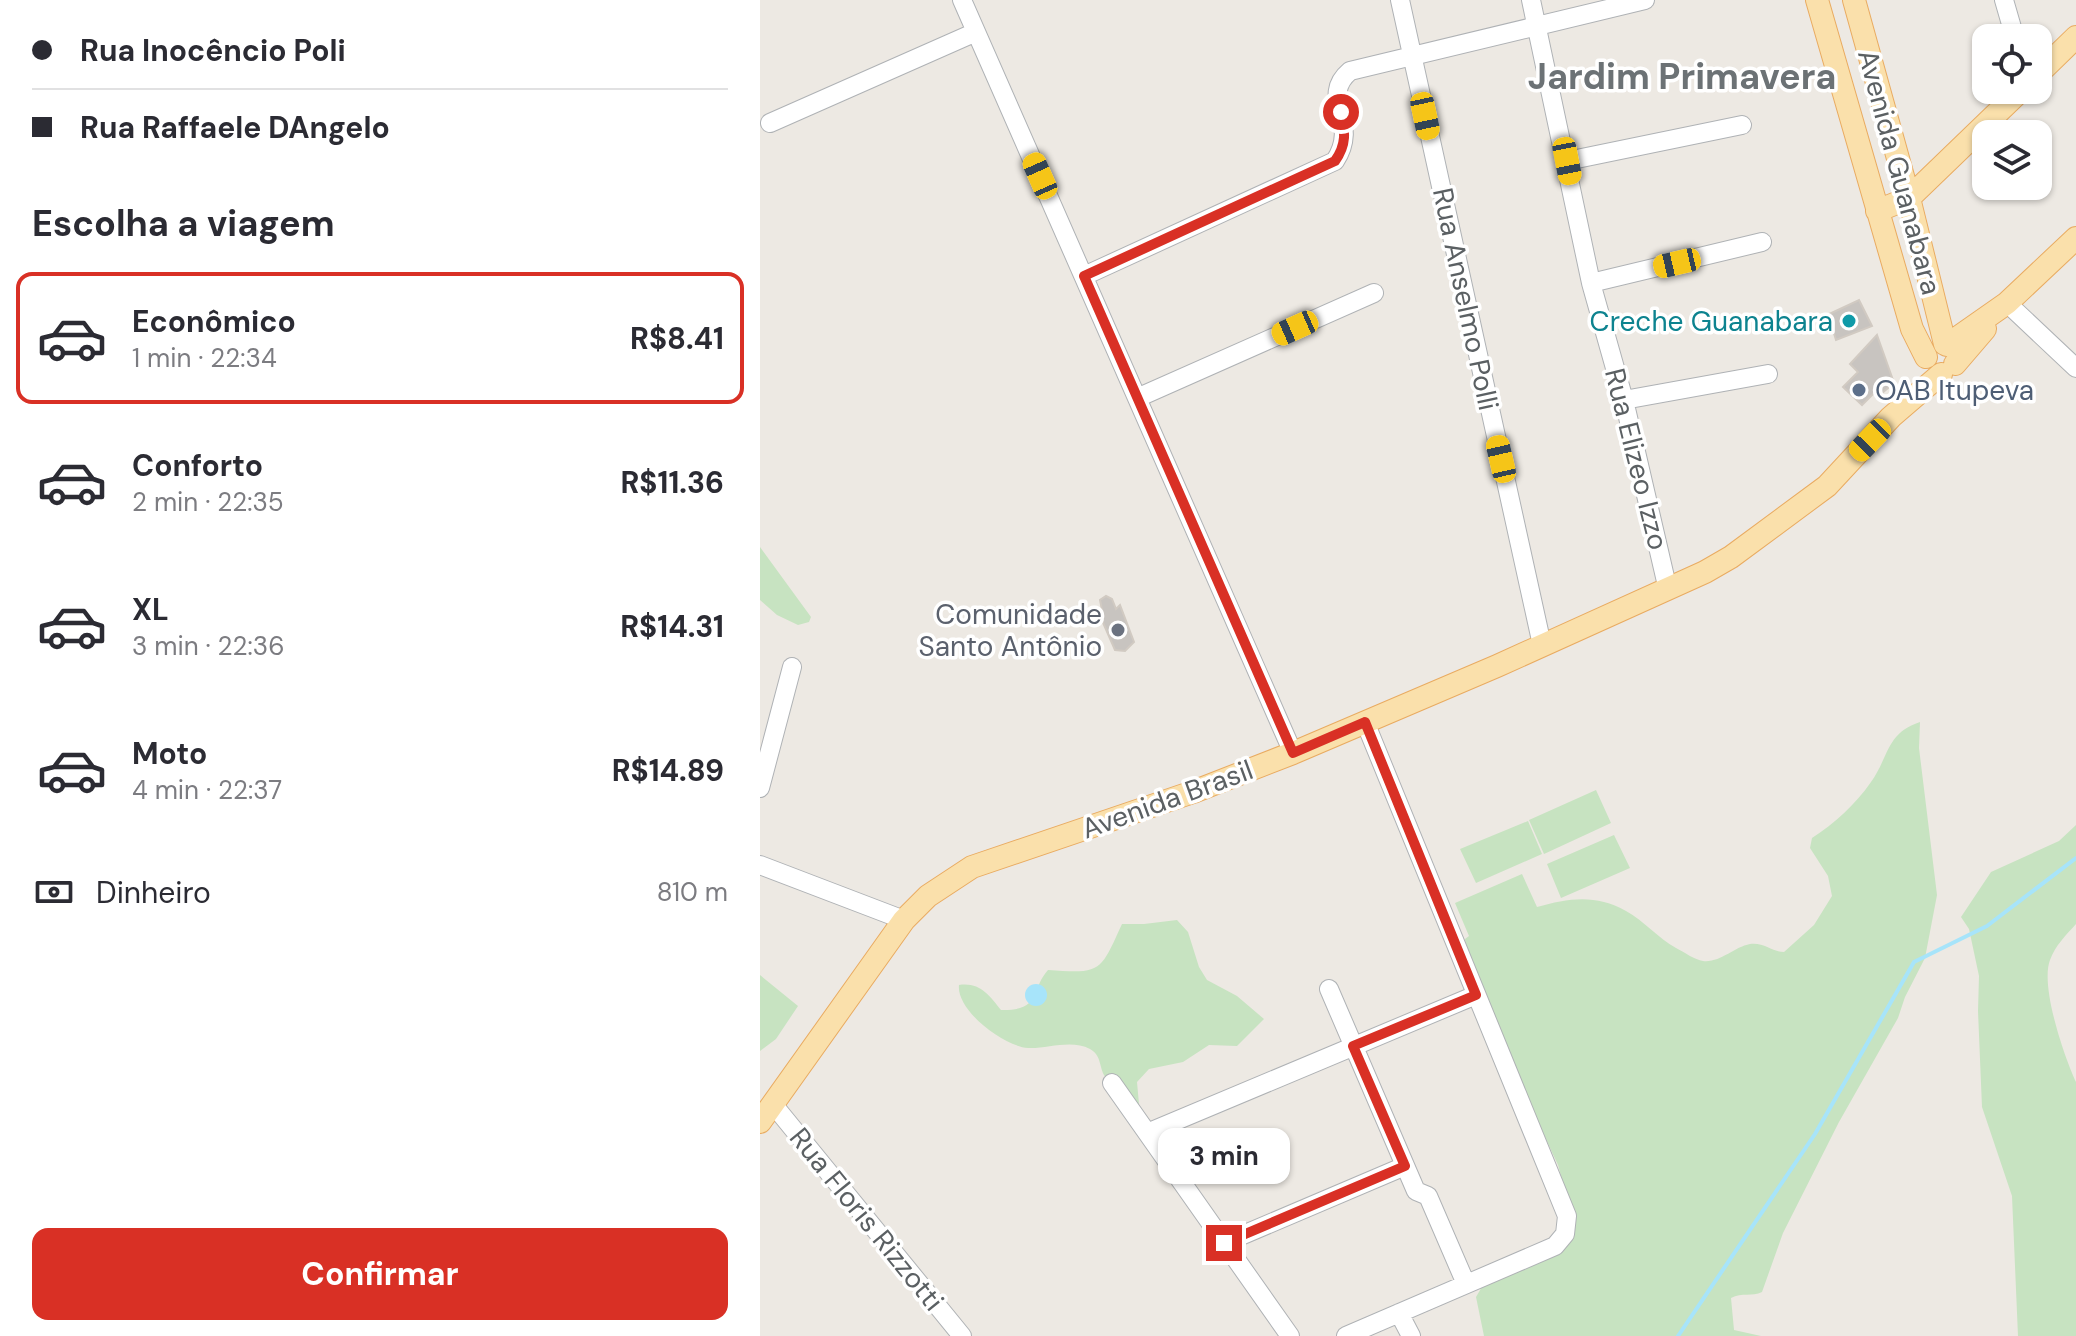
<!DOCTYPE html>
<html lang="pt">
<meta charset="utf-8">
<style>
body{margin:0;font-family:"DM Sans",sans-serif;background:#f7f7f7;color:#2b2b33;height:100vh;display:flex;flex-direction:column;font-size:30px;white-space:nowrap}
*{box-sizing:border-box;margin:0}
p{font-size:26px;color:#7c7c81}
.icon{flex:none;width:44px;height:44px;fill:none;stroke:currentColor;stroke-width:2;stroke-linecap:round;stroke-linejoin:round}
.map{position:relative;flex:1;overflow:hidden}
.panel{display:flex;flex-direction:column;background:#fff;width:760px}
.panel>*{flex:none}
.banner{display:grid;align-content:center;height:176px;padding:0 32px;background:#fff}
.buttons{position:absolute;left:1212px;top:24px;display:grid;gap:16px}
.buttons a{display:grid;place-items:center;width:80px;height:80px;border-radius:16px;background:#fff;box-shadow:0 2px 6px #0004;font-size:40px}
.end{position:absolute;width:36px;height:36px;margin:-18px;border:10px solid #d93025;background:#fff;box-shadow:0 0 0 4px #fff}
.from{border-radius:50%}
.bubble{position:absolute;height:56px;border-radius:16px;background:#fff;box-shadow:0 2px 6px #0004;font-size:26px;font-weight:700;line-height:56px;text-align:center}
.car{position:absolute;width:24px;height:48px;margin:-24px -12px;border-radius:10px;box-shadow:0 0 6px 2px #0007;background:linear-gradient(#f5c518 24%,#345 0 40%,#f5c518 0 76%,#345 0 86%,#f5c518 0)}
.banner b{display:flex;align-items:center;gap:28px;height:76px;font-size:30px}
.banner b+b{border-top:2px solid #e1e1e2}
.banner i{width:20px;height:20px;background:#2b2b33}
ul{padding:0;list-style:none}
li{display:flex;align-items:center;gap:24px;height:132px;margin:0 16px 12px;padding:0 16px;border:4px solid transparent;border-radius:16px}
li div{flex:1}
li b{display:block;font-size:30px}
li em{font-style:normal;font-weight:700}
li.active{border-color:#d93025}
li>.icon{width:72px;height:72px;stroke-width:1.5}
h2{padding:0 32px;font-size:36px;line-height:96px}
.pay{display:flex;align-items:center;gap:20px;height:88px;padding:0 32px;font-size:30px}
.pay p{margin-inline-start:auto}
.button{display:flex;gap:16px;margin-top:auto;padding:16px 32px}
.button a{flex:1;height:92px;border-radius:16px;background:#d93025;color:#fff;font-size:32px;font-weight:700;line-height:92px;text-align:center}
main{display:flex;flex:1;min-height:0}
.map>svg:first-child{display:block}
</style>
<main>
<section class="panel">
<div class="banner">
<b><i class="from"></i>Rua Inocêncio Poli</b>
<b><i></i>Rua Raffaele DAngelo</b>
</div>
<h2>Escolha a viagem</h2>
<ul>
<li class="active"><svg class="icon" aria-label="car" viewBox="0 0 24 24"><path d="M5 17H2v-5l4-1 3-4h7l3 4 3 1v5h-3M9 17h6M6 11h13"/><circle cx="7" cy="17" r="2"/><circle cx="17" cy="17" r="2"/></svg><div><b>Econômico</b><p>1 min · 22:34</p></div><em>R$8.41</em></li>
<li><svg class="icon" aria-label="car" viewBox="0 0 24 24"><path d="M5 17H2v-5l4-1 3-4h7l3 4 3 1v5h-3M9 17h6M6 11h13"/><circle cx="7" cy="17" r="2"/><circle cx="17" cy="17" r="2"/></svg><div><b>Conforto</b><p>2 min · 22:35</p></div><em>R$11.36</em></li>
<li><svg class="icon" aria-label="car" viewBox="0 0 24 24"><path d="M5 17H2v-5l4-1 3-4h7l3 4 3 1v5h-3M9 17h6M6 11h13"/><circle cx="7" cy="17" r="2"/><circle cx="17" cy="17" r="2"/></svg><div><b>XL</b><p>3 min · 22:36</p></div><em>R$14.31</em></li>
<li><svg class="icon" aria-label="car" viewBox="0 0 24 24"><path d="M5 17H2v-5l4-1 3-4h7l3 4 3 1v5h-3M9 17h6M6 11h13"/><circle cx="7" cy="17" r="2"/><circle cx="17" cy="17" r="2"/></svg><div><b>Moto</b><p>4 min · 22:37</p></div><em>R$14.89</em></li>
</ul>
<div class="pay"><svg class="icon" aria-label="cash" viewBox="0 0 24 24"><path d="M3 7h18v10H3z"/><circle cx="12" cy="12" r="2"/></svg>Dinheiro<p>810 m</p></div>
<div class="button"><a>Confirmar</a></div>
</section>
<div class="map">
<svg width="1316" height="1336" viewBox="0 0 1316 1336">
<rect width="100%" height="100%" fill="#ede9e3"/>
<path fill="#c7e3c1" d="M0,547L51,617L49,622L38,625L17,615L0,600Z
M1160,722L1159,748L1177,895L1165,958L1145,997L1138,1018L1079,1122L1023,1233L1002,1292C992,1297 982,1292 971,1298L974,1330L1001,1336H724L716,1297L723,1285L803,1245L813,1220L798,1165L762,1088L719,977L706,952L705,939L709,936L695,903L762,874L777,907C809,898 836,894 866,911C884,921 898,938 916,948C924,952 935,960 943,961C960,963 974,947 990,944C1004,942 1012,952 1024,952L1054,925L1072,896L1068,876L1050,848L1052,838C1075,823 1095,805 1111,782C1129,757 1126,733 1160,722Z
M836,790L851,823L784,854L769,820Z
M768,821L782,854L716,883L700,849Z
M1316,825V924C1306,935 1295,946 1290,960C1280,986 1304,1056 1316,1082V1336H1258L1252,1196L1222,1107L1218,1011L1219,976L1209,929L1201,917L1231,872L1299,841Z
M854,835L870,868L801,898L787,864Z
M417,920L428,932L439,967L447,980L477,996L504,1019L477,1046L449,1045L423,1062L389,1069L377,1082L379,1104L373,1108C364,1098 350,1087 344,1075C339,1065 341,1055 330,1049C311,1039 287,1049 268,1048C243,1046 196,1010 199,985C220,982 229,995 241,1010C282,1011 270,990 288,970C342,974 340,972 362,924H384Z
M0,975L38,1006L16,1039L0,1051Z"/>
<path fill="#a7e4fa" d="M265 995a11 11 0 1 1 22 0a11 11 0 1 1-22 0Z"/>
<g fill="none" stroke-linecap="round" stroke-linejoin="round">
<path stroke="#a7e4fa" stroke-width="4" d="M918,1336L1055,1134L1154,962L1227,926L1316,858"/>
</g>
<path fill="#c8c4c0" stroke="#d1cac2" stroke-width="2" d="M1099,300L1112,326L1076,340L1072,327L1065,316Z
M1117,335L1134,383L1121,394L1117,390L1102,405L1083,387L1098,372L1090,364Z
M346,596L352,599L356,609L360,605L374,642L365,651L355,650L341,618L343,615L340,600Z"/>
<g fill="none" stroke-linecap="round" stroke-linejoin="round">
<g stroke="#afb2b5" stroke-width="20">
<path id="minor" d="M202,0L533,753
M640,0L782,645
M771,0L831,283L864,400L908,590
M1244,0L1255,38
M10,123L216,32
M807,161L982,125
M324,276L575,161C601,122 558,98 590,71L885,0
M831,283L1002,242
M1247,303L1316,368
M377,398L614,293
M864,400L1008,374
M0,788L32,667
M0,865L144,920
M569,989L656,1191L668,1196L706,1284
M352,1083L530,1336
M12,1103L202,1336
M387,1133L716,995
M464,1243L645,1166
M639,1313L651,1336
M586,1336L795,1246L805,1234L807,1216L605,722"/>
</g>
<g stroke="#e9ab61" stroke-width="24">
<path id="major" d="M1057,0L1152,329L1166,357
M1094,0L1149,198L1185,344
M1278,74L1316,37
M1117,211L1149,198L1261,90
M1187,345L1247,303L1316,238
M1195,364L1225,329
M0,1122L144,920L168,896L212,867L433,792L533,753L737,666L945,572L971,557L1067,486L1131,417L1181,374"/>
</g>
<use href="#minor" stroke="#fff" stroke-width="18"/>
<use href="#major" stroke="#fae0ab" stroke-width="22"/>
</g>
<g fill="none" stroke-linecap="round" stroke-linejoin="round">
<path stroke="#d93025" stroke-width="10" d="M464,1243L645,1166L593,1046L716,995L605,722L533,753L324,276L575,161C587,144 585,132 581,112"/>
</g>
<circle fill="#0f9aa8" stroke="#fff" stroke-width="3" cx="1089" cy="321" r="8"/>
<circle fill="#5c6f8a" stroke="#fff" stroke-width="3" cx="1099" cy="390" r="8"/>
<circle fill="#6b7280" stroke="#fff" stroke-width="3" cx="358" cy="630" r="8"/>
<g text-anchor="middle" stroke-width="7" stroke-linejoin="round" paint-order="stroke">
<g font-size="28" fill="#5b6063" stroke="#fff">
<text transform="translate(1140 172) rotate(75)" y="10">Avenida Guanabara</text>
<text transform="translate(706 299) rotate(78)" y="10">Rua Anselmo Polli</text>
<text transform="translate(877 459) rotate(76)" y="10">Rua Elizeo Izzo</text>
<text transform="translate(407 799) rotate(-20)" y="10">Avenida Brasil</text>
<text transform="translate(107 1219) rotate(51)" y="10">Rua Floris Rizzotti</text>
</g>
<g font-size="28" fill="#0d838f" stroke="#fff" text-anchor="end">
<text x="1073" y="331">Creche Guanabara</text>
</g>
<g font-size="28" fill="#4e5e75" stroke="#fff" text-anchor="start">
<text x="1115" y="400">OAB Itupeva</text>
</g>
<g font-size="28" fill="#5b616d" stroke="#fff" text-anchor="end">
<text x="342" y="624">Comunidade<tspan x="342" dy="32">Santo Antônio</tspan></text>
</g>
<g font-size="36" font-weight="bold" fill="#6c7275" stroke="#fff">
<text x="922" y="89">Jardim Primavera</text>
</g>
</g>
</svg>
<div class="buttons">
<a><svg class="icon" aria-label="locate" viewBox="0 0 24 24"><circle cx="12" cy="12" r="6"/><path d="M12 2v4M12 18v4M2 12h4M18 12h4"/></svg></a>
<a><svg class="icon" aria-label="layers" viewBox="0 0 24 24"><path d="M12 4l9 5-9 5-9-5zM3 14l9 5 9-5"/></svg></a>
</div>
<i class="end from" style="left:581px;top:112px"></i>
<i class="end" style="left:464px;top:1243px"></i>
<div class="bubble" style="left:398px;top:1128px;width:132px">3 min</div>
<i class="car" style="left:665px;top:116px;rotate:168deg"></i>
<i class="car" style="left:807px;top:161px;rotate:169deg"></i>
<i class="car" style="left:280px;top:176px;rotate:336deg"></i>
<i class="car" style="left:917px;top:263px;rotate:257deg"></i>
<i class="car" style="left:535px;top:328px;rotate:246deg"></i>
<i class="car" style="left:1110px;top:440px;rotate:224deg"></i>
<i class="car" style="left:741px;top:459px;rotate:347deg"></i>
</div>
</main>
